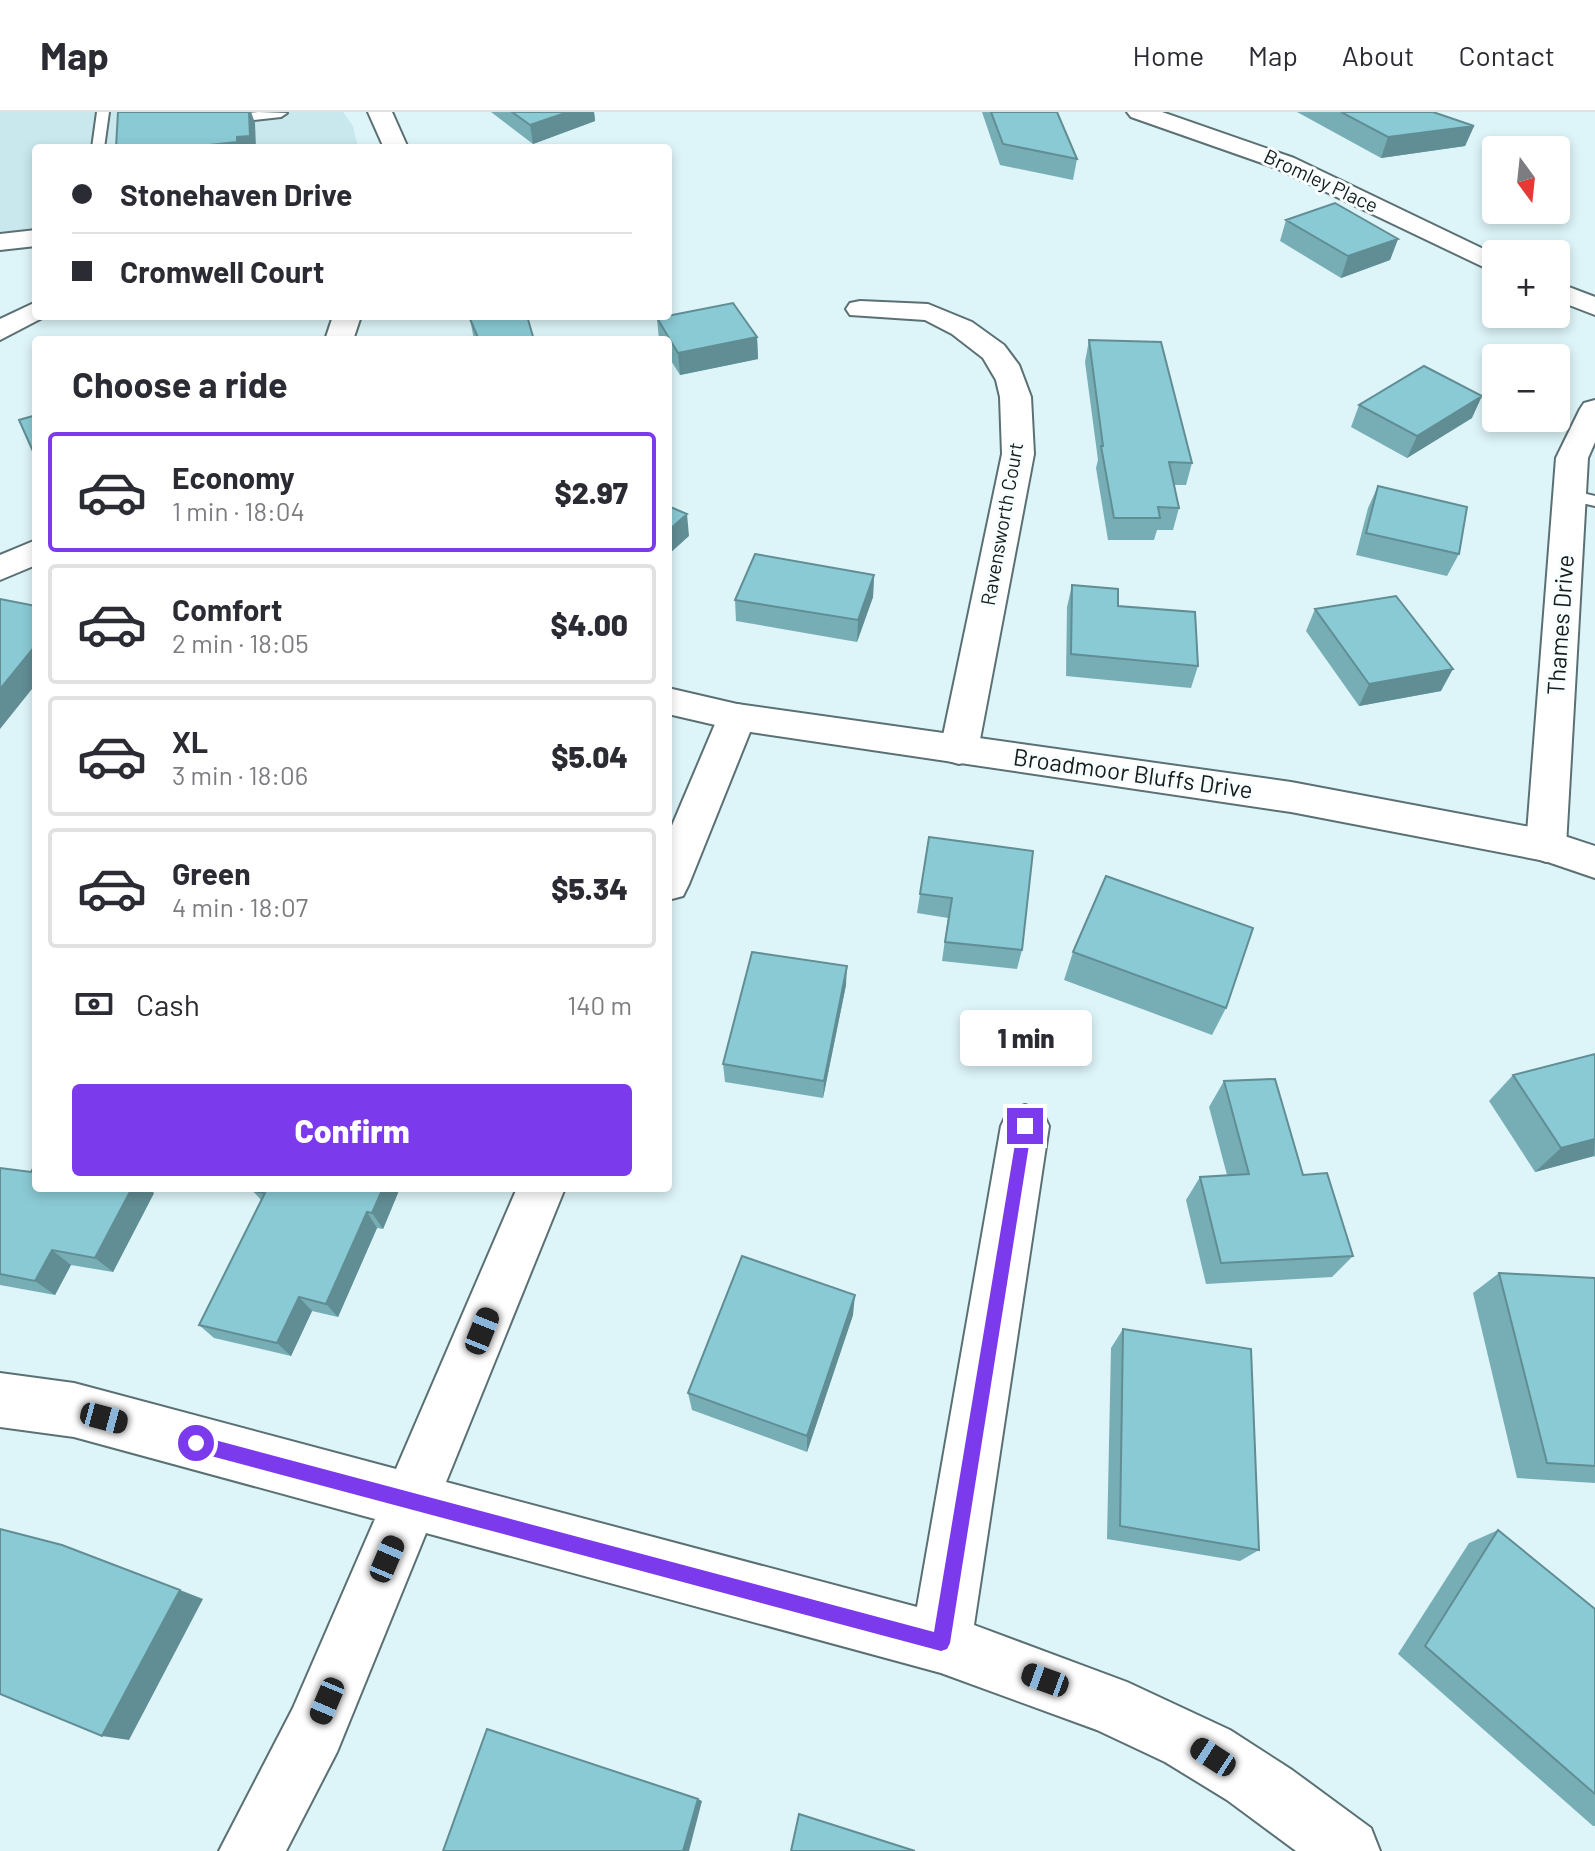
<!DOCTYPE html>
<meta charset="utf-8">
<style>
body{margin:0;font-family:Barlow,sans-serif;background:#f2f2f3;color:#2b2b33;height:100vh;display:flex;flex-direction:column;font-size:30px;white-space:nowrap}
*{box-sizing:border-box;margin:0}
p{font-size:26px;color:#7c7c81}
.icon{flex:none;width:44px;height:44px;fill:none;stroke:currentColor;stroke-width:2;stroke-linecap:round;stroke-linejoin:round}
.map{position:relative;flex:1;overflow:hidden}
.drawer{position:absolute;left:32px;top:224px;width:640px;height:856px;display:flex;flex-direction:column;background:#fff;border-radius:8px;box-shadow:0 4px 12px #0003}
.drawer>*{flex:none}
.banner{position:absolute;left:32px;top:32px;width:640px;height:176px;border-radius:8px;box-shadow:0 4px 12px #0003;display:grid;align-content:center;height:176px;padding:0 40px;background:#fff}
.needle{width:52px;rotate:165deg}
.fabs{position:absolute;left:1482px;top:24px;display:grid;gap:16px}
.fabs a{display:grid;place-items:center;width:88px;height:88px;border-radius:8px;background:#fff;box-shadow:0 4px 12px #0003;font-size:40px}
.end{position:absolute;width:36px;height:36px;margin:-18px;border:10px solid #7c3aed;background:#fff;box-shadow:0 0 0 4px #fff}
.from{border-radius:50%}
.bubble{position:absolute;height:56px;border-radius:8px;background:#fff;box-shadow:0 4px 12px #0003;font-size:26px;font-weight:800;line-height:56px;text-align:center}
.car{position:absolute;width:24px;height:48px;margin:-24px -12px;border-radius:10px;box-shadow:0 0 6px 2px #0007;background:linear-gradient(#222 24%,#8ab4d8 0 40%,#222 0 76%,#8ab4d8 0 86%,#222 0)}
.banner b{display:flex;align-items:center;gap:28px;height:76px;font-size:30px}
.banner b+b{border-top:2px solid #e1e1e2}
.banner i{width:20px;height:20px;background:#2b2b33}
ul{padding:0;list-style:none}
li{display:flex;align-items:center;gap:24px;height:120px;margin:0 16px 12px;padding:0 24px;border:4px solid #e1e1e2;border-radius:8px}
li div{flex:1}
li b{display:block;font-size:30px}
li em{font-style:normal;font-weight:800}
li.selected{border-color:#7c3aed}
li>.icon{width:72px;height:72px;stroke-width:1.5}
h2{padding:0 40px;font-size:36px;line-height:96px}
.pay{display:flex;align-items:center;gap:20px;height:88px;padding:0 40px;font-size:30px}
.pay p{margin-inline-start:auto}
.cta{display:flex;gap:16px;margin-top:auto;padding:16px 40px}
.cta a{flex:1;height:92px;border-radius:8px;background:#7c3aed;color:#fff;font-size:32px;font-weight:800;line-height:92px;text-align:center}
header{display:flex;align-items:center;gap:48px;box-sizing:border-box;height:112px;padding:0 40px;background:#fff;border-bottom:2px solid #e1e1e2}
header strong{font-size:38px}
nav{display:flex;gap:44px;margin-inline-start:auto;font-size:28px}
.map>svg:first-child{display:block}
</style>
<header>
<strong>Map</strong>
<nav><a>Home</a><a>Map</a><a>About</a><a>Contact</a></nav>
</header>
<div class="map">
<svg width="1595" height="1739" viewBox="0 0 1595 1739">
<rect width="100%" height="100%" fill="#ddf4f8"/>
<path fill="#c8e8ee" d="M0,0H343L353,14L358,36H36V118L0,122Z"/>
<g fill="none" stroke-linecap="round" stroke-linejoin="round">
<g stroke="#5b7073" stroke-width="4">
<path id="service" d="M97,0H109L104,36H92Z
M258,0L287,1L281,5L226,11L220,7L226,3Z
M1570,378L1595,384V394L1564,387V379Z"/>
</g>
<g stroke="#5b7073" stroke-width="4">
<path id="minor" d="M1127,0H1162L1294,46L1496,143V161L1276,56L1131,5Z
M36,118V134L0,138V122Z
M1556,170L1595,185V203L1556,188Z
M860,189L928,192L972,210L1004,233L1019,253L1031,285L1034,342L978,638L973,648L959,652L945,648L940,638L1002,342L1000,285L996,268L983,246L952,222L925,208L850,203L846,197L850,191Z
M36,190V204H46L0,228V207Z
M1595,288V330L1588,346L1566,734L1560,745L1546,750L1532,745L1526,734L1556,346L1580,297L1584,291Z
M36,428V453L0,468V443Z
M737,592L750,595L756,605L689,772L683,784L668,788V723L718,605L724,595Z
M1025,993L1042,999L1049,1014L974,1513L1127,1570L1230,1618L1292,1658L1371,1716L1380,1739H1296L1227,1688L1165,1650L1097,1618L941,1561L426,1421L337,1640L286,1739H219L293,1596L375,1407L74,1325L0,1315V1261L74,1271L396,1357L517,1076H565L446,1370L917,1495L1001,1014L1008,999Z"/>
</g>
<g stroke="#5b7073" stroke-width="4">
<path id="tertiary" d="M368,0H392L408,36H384Z
M333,204H361L353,228H325Z
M668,576L737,592L1291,670L1546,718L1595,734V766L1545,749L1291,700L737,618L668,602Z"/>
</g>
<use href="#service" fill="#fff" fill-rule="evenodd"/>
<use href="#minor" fill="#fff" fill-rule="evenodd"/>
<use href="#tertiary" fill="#fff" fill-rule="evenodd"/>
</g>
<path fill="#77aeb6" d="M491,0H594L595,9L533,32Z
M982,0H1057L1077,47L1073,68L1000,53Z
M1297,0H1433L1474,14L1465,34L1381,46Z
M1286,108L1398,127L1390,148L1341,166L1280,129Z
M657,206L757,225L758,247L680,263L668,244V228H659Z
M470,207L534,228H474Z
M1089,228L1192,351L1186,373H1174L1179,396L1173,418H1157L1154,428H1108L1096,356L1098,348L1085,250Z
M1359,293L1472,306L1407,346L1351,315Z
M1378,374L1459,442L1447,464L1356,443L1368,396Z
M874,463L873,485L857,530L736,509L735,488Z
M1072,473L1118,494L1198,554L1191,576L1066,564L1067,495Z
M1315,497L1441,579L1359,594L1306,519Z
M929,725L1022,838L1017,857L942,849L948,806L917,801Z
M1073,840L1226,896L1212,923L1064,868Z
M846,873L823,986L725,970L723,952Z
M1595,942V1045L1594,1044L1535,1060L1489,989L1513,963Z
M1224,969L1303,1063L1353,1144L1332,1165L1206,1172L1186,1088L1200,1065L1227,1063L1209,995Z
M0,1056L154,1081L113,1160L71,1153L55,1183L0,1173Z
M255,1076H400L383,1117L377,1116L338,1205L312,1199L291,1244L214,1226L199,1213L261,1088L253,1079Z
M1499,1161L1595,1166V1371L1517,1366L1473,1181Z
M853,1203L807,1340L692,1298L688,1281Z
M1123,1217L1259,1438L1240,1449L1107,1427L1111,1236Z
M1498,1418L1595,1497V1714H1593L1398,1542L1469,1431Z"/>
<path fill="#618d94" d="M249,0H251L255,11L256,36H182L237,25Z
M568,0H594L595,9L533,32L530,13Z
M1474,14L1465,34L1381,46L1388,25Z
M1398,127L1390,148L1341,166L1348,144Z
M757,225L758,247L680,263L678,241Z
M1482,284L1472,306L1407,346L1417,324Z
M687,402L689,424L668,443V419Z
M874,463L873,485L857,530L858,508Z
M36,533V572L0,617V577Z
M1453,557L1441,579L1359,594L1369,572Z
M847,854L846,873L823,986L824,969Z
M1595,1027L1594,1044L1535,1060L1561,1036Z
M132,1076H149L154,1081L113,1160L95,1146Z
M383,1076H400L383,1117L372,1101Z
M367,1100L377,1116L338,1205L326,1192Z
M52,1138L71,1153L55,1183L35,1169Z
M855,1183L853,1203L807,1340V1324Z
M299,1185L312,1199L291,1244L277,1231Z
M180,1478L203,1487L129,1628L102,1624Z
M698,1687L702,1689L689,1739H683Z"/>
<path fill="#8acad4" stroke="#618d94" stroke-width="2" d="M118,0H249L250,24L237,25V30L182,36H116Z
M512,0H568L530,13Z
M991,0H1057L1077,47L1003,32Z
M1341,0H1433L1474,14L1388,25Z
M1335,91L1398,127L1348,144L1286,108Z
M733,191L757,225L678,241L657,206Z
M488,204H527L534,228H479L470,207Z
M1089,228L1161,230L1192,351L1169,350L1179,396L1158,395L1160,406H1114L1101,334H1103Z
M1424,254L1482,284L1417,324L1359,293Z
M36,303V346L19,308Z
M1378,374L1467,395L1459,442L1366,421Z
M668,394L687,402L668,419Z
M755,442L874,463L858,508L735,488Z
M1072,473L1118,477V494L1195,500L1198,554L1071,542Z
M1396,484L1453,557L1369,572L1315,497Z
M0,487L36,494V533L0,577Z
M929,725L1033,739L1022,838L945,830L952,786L920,782Z
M1106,764L1253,816L1226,896L1073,840Z
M752,840L847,854L824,969L723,952Z
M1595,942V1027L1561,1036L1513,963Z
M1275,967L1303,1063L1327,1061L1353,1144L1221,1151L1200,1065L1249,1062L1224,969Z
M36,1051V1076H132L95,1146L52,1138L35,1169L0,1162V1056L31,1060Z
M255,1076H383L372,1101L367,1100L326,1192L299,1185L277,1231L199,1213L265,1081L253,1079Z
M742,1144L855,1183L807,1324L688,1281Z
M1499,1161L1595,1166V1354L1547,1351Z
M1123,1217L1251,1237L1259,1438L1120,1414Z
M0,1417L62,1433L180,1478L102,1624L0,1582Z
M1498,1418L1595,1497V1682L1425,1534Z
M487,1617L698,1687L683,1739H443Z
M799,1702L915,1739H791Z"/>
<path fill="#7c3aed" d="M1025,1008L1032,1014L950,1531L947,1537L941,1539L196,1340L188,1331L196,1323L934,1520L1018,1014Z"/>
<g text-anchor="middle" stroke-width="6" stroke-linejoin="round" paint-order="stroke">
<g font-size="20" fill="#141c1d" stroke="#f8fdfe">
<text transform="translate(1321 69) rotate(25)" y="7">Bromley Place</text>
<text transform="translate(1002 412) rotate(-80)" y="7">Ravensworth Court</text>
</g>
<g font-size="24" fill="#141c1d" stroke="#f8fdfe">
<text transform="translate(1561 513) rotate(-86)" y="8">Thames Drive</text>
<text transform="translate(1133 662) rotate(8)" y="8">Broadmoor Bluffs Drive</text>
</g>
</g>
</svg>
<div class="fabs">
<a><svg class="needle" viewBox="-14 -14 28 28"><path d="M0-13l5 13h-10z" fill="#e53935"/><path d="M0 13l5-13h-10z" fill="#7c7c81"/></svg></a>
<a>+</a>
<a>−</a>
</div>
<i class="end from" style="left:196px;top:1331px"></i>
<i class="end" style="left:1025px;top:1014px"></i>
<div class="bubble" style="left:960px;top:898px;width:132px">1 min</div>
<i class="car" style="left:482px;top:1219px;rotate:22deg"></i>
<i class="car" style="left:104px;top:1306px;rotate:105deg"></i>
<i class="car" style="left:387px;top:1447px;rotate:23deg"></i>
<i class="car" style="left:1045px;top:1568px;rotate:290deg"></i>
<i class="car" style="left:327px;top:1589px;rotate:203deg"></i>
<i class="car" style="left:1213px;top:1645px;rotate:303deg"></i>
<div class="banner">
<b><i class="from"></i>Stonehaven Drive</b>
<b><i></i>Cromwell Court</b>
</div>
<section class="drawer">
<h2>Choose a ride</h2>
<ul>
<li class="selected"><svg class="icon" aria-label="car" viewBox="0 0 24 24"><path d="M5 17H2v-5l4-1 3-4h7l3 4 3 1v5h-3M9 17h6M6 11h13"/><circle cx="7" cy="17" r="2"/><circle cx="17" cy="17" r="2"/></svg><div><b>Economy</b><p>1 min · 18:04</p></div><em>$2.97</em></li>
<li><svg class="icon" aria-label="car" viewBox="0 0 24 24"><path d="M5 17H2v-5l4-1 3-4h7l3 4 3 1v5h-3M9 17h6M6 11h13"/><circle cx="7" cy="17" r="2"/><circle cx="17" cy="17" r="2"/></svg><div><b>Comfort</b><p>2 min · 18:05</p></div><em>$4.00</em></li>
<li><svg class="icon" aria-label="car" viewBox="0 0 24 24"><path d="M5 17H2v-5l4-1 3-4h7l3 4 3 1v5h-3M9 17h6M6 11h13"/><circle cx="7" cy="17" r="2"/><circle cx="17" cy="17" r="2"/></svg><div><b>XL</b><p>3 min · 18:06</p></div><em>$5.04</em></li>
<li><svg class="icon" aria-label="car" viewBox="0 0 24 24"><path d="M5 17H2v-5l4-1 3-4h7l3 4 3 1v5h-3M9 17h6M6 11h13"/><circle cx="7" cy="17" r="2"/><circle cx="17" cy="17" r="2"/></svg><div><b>Green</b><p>4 min · 18:07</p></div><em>$5.34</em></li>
</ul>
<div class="pay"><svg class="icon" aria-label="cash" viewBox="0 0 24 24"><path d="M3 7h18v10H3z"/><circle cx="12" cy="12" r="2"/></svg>Cash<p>140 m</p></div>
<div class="cta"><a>Confirm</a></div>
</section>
</div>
